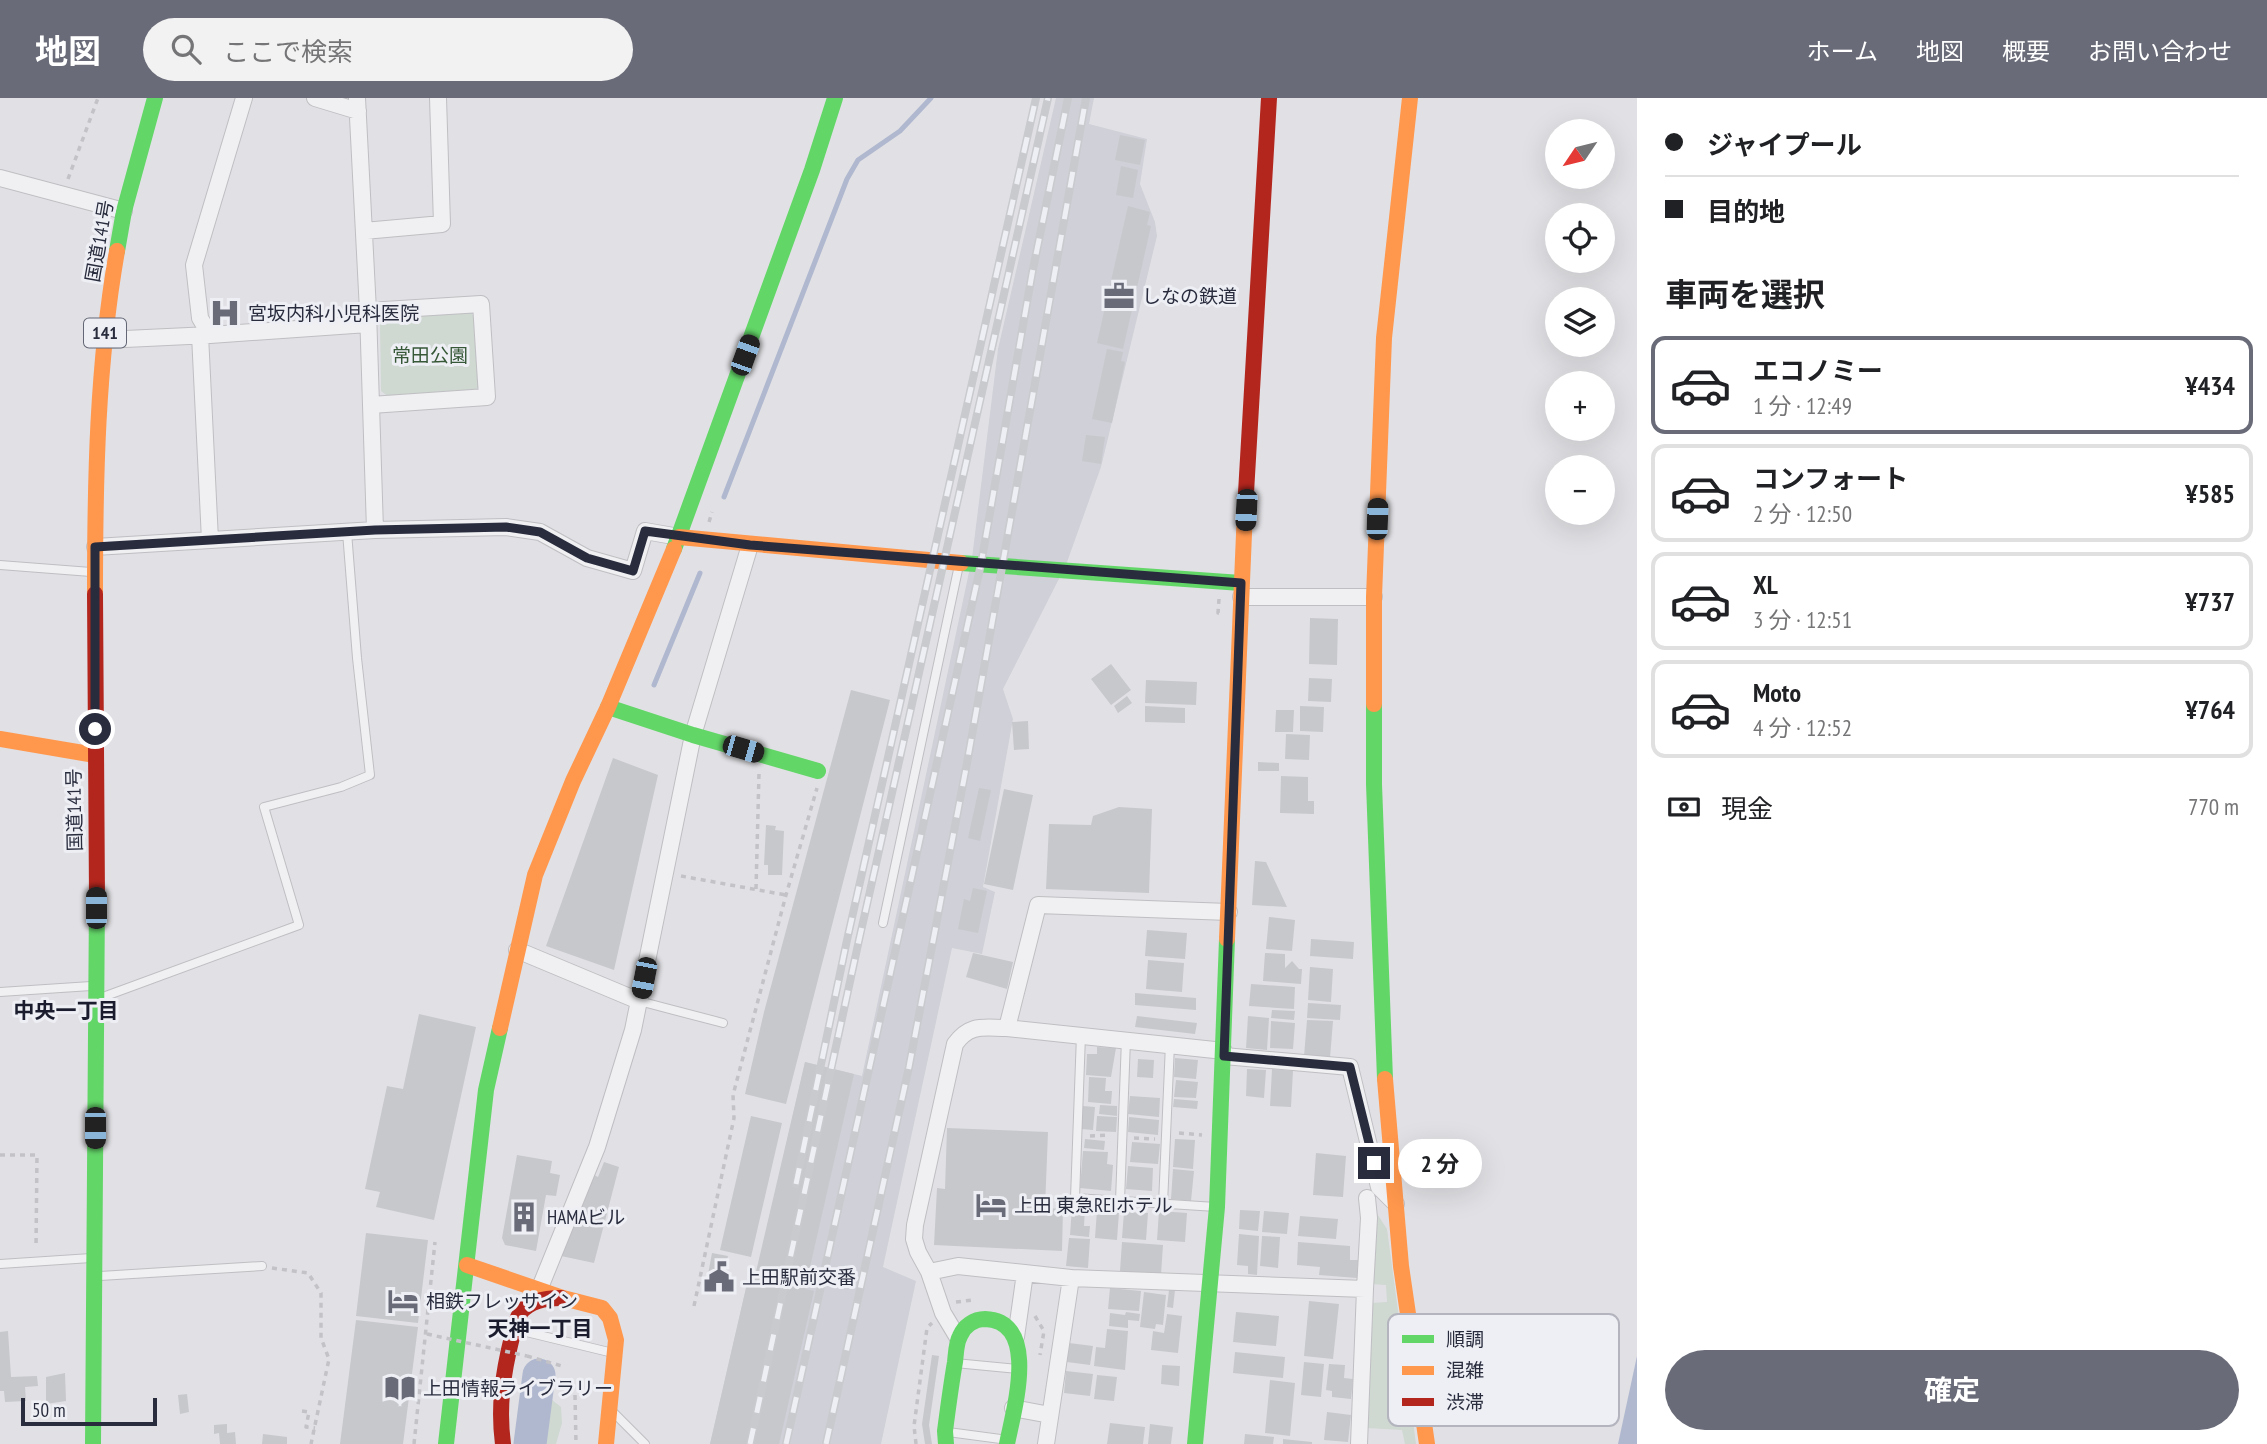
<!DOCTYPE html>
<html lang="ja">
<meta charset="utf-8">
<style>
body{margin:0;font-family:"PT Sans Narrow","Noto Sans JP",sans-serif;background:#f2f2f2;color:#202124;height:100vh;display:flex;flex-direction:column;font-size:26px;white-space:nowrap}
*{box-sizing:border-box;margin:0}
p{font-size:23px;color:#757577}
.icon{flex:none;width:38px;height:38px;fill:none;stroke:currentColor;stroke-width:2;stroke-linecap:round;stroke-linejoin:round}
.map{position:relative;flex:1;overflow:hidden}
.panel{display:flex;flex-direction:column;background:#fff;width:630px}
.panel>*{flex:none}
.hud{display:grid;align-content:center;height:154px;padding:0 28px;background:#fff}
.needle{width:46px;rotate:235deg}
.tools{position:absolute;left:1545px;top:21px;display:grid;gap:14px}
.tools a{display:grid;place-items:center;width:70px;height:70px;border-radius:50%;background:#fff;box-shadow:0 7px 28px #0002;font-size:35px}
.scale{position:absolute;left:21px;bottom:18px;width:136px;box-sizing:border-box;padding-left:7px;border:4px solid #282c3d;border-top:0;font-size:19px;line-height:24px;white-space:nowrap;color:#282c3d;-webkit-text-stroke:5px #eeeff5;paint-order:stroke}
.end{position:absolute;width:32px;height:32px;margin:-16px;border:9px solid #282c3d;background:#fff;box-shadow:0 0 0 4px #fff}
.from{border-radius:50%}
.bubble{position:absolute;height:49px;border-radius:24px;background:#fff;box-shadow:0 7px 28px #0002;font-size:23px;font-weight:700;line-height:49px;text-align:center}
.car{position:absolute;width:21px;height:42px;margin:-21px -10px;border-radius:9px;box-shadow:0 0 5px 2px #0007;background:linear-gradient(#222 24%,#8ab4d8 0 40%,#222 0 76%,#8ab4d8 0 86%,#222 0)}
.hud b{display:flex;align-items:center;gap:24px;height:66px;font-size:26px}
.hud b+b{border-top:2px solid #e0e0e0}
.hud i{width:18px;height:18px;background:#202124}
ul{padding:0;list-style:none}
li{display:flex;align-items:center;gap:21px;height:98px;margin:0 14px 10px;padding:0 14px;border:4px solid #e0e0e0;border-radius:14px}
li div{flex:1}
li b{display:block;font-size:26px}
li em{font-style:normal;font-weight:700}
li.selected{border-color:#696b78}
li>.icon{width:63px;height:63px;stroke-width:1.5}
h2{padding:0 28px;font-size:32px;line-height:84px}
.pay{display:flex;align-items:center;gap:18px;height:77px;padding:0 28px;font-size:26px}
.pay p{margin-inline-start:auto}
.action{display:flex;gap:14px;margin-top:auto;padding:14px 28px}
.action a{flex:1;height:80px;border-radius:42px;background:#696b78;color:#fff;font-size:28px;font-weight:700;line-height:80px;text-align:center}
header{display:flex;align-items:center;gap:42px;box-sizing:border-box;height:98px;padding:0 35px;background:#696b78;color:#fff}
header strong{font-size:33px}
nav{display:flex;gap:38px;margin-inline-start:auto;font-size:24px}
.search{width:490px;height:63px;background:#f2f2f2;display:flex;align-items:center;gap:18px;box-sizing:border-box;padding:0 24px;border-radius:38px;color:#757577;font-size:26px}
main{display:flex;flex:1;min-height:0}
.map>svg:first-child{display:block}
</style>
<header>
<strong>地図</strong>
<div class="search"><svg class="icon" aria-label="search" viewBox="0 0 24 24"><circle cx="10" cy="10" r="6"/><path d="M15 15l6 6"/></svg>ここで検索</div>
<nav><a>ホーム</a><a>地図</a><a>概要</a><a>お問い合わせ</a></nav>
</header>
<main>
<div class="map">
<svg width="1637" height="1346" viewBox="0 0 1637 1346">
<rect width="100%" height="100%" fill="#e1e1e5"/>
<path fill="#cfd0d8" d="M1056,0H1094L1089,26L1147,41L1140,86L1155,124L1157,138L1101,369L1066,467L1003,591L1013,621L983,789L995,794L982,856L952,850L883,1169L916,1183L881,1346H710L749,1177L756,1178L805,964L862,978L972,460L998,251Z"/>
<path fill="#cfd8d1" d="M470,214L476,220L480,288L473,294L389,299L381,293L380,223L385,219Z
M1374,1111L1387,1131L1416,1346H1405L1402,1332L1367,1330L1371,1205L1387,1204L1386,1187L1371,1186Z
M528,1292L542,1294L561,1309L562,1325L556,1346H528C514,1334 516,1305 528,1292Z"/>
<path fill="#b0b8cf" d="M1637,1258V1346H1618Z"/>
<g fill="none" stroke-linecap="round" stroke-linejoin="round">
<path stroke="#b0b8cf" stroke-width="5" d="M724,399L847,81L858,62L900,33L931,0
M654,587L700,475"/>
<path stroke="#b0b8cf" stroke-width="33" d="M530,1346L539,1277"/>
</g>
<path fill="#c7c8cc" d="M1120,37L1145,42L1140,67L1115,62Z
M1121,68L1138,72L1133,100L1116,97Z
M1128,108L1150,114L1147,127L1151,128L1123,251L1097,245Z
M1107,251L1123,254L1121,263L1125,264L1112,325L1092,321Z
M1086,337L1105,339L1101,366L1082,363Z
M1310,520L1338,521L1337,567L1309,566Z
M1111,566L1131,592L1111,607L1091,581Z
M1309,580L1332,581L1331,604L1308,603Z
M1146,582L1197,584L1196,607L1145,605Z
M851,592L890,602L786,1006L745,996L764,914Z
M1127,598L1132,605L1118,615L1114,608Z
M1145,608L1185,610V625L1145,624Z
M1300,608L1324,609L1323,634L1300,633Z
M1276,612H1294L1293,634H1275Z
M1028,623L1029,651L1014,652L1012,624Z
M1286,636L1310,637L1309,662L1285,661Z
M613,660L658,677L614,872L546,848Z
M1258,664L1279,665V673H1258Z
M1281,678L1308,679V703H1314V716L1280,715Z
M979,690L991,692L980,743L968,740Z
M1004,691L1033,697L1013,792L984,786Z
M1119,709L1152,711L1149,795L1046,791L1049,726L1091,727L1093,718Z
M766,727L776,728L775,732L784,733L782,777H768V767H764Z
M1255,763L1266,764L1287,809L1252,807Z
M973,790L987,793L978,835L958,831L964,801L970,803Z
M1269,819L1295,822L1292,853L1266,851Z
M1147,832L1187,835L1185,861L1145,858Z
M1311,841L1354,844L1353,861L1310,858Z
M973,855L1013,864L1007,891L966,879Z
M1265,855L1285,856V870L1292,863L1299,871H1302L1301,886L1263,883Z
M1148,862L1184,865L1182,894L1146,891Z
M1310,869L1333,871L1331,904L1308,902Z
M1251,886L1295,889L1294,911L1249,908Z
M1135,895L1196,900V912L1135,907Z
M1308,905L1341,907L1340,922L1307,920Z
M1272,912L1295,913L1294,922L1271,920Z
M419,916L476,929L434,1122L376,1109L380,1094L365,1091L387,988L403,991Z
M1137,918L1197,925L1195,936L1135,929Z
M1248,918L1269,920L1267,952L1246,950Z
M1307,922L1333,923L1330,960L1304,958Z
M1271,923L1295,925L1293,951L1270,950Z
M1097,949L1116,950L1111,979L1086,977L1087,956H1097Z
M1175,960L1198,962L1196,981L1174,979Z
M1138,961L1154,962L1153,980L1137,979Z
M805,964L854,976L805,1191L814,1193L779,1346H710L749,1177L755,1178Z
M1247,971L1266,972L1264,1000L1246,998Z
M1272,971L1293,973L1291,1009L1270,1008Z
M1089,979L1106,980L1105,993H1112L1111,1006L1088,1004Z
M1176,982L1198,984L1196,1000L1174,999Z
M1130,998L1160,1000L1159,1019L1128,1016Z
M1174,1001L1198,1003L1197,1011L1173,1009Z
M1100,1007L1117,1008V1018L1099,1016Z
M1083,1008L1095,1009L1093,1032L1081,1031Z
M751,1018L782,1025L751,1159L720,1152Z
M1097,1018L1117,1019L1116,1034L1096,1033Z
M1129,1019L1159,1022L1158,1037L1128,1034Z
M947,1030L1048,1034L1045,1110L1063,1111L1062,1153L934,1147L937,1090L945,1091Z
M1085,1041L1105,1043L1104,1052L1084,1050Z
M1175,1041L1195,1042L1193,1071L1173,1069Z
M1132,1044L1160,1046L1158,1066L1130,1064Z
M1083,1053L1108,1054L1107,1066L1113,1067L1111,1093L1080,1090Z
M1316,1055L1346,1058L1343,1099L1313,1097Z
M517,1057L552,1063L550,1075L560,1077L556,1098L546,1097L536,1153L505,1147L502,1140Z
M604,1064L619,1069L594,1165L561,1158L594,1077L598,1079Z
M1128,1068L1153,1070L1152,1093L1126,1091Z
M1173,1071L1194,1073L1191,1103L1171,1101Z
M1072,1109L1085,1111L1084,1128H1090L1089,1139L1070,1137Z
M1097,1112L1119,1114L1117,1142L1095,1140Z
M1240,1112L1260,1113L1258,1133L1239,1131Z
M1159,1113L1187,1115L1185,1144L1157,1142Z
M1264,1113L1289,1115L1287,1136L1262,1134Z
M1124,1114L1148,1115L1146,1142L1122,1140Z
M1300,1118L1338,1121L1336,1141L1298,1138Z
M366,1135L428,1142L418,1225L356,1218Z
M1239,1136L1259,1138L1257,1177L1248,1176V1168L1237,1167Z
M1262,1138L1280,1139L1278,1170L1260,1168Z
M1069,1140L1090,1141L1088,1170L1066,1168Z
M1122,1144L1163,1147L1161,1177L1120,1173Z
M1298,1144L1350,1148V1162H1358L1357,1180L1319,1177L1320,1169L1297,1167Z
M712,1155L728,1158L722,1190L706,1187Z
M1110,1190L1141,1193L1139,1213L1108,1211Z
M1169,1192H1175L1173,1210L1167,1209Z
M1144,1194L1166,1197L1163,1227L1156,1226L1155,1231L1140,1229Z
M1309,1203L1339,1206L1333,1261L1304,1258Z
M1126,1214L1140,1216L1139,1223L1128,1222V1230L1109,1228L1110,1215L1125,1217Z
M1236,1214L1279,1218L1276,1248L1233,1244Z
M1167,1216L1182,1218L1178,1255L1151,1252L1153,1233L1164,1235Z
M356,1222L418,1229L403,1346H340Z
M1107,1231L1128,1233L1125,1272L1094,1268L1096,1249L1105,1250Z
M8,1233L11,1279L37,1278L38,1288L25,1289L26,1303L5,1304L4,1293H0V1234Z
M1069,1245L1093,1248L1090,1267L1067,1264Z
M1235,1254L1285,1259L1283,1280L1233,1275Z
M932,1257L939,1258L929,1327L932,1346H925L922,1326Z
M1304,1264L1324,1266L1321,1299L1301,1297Z
M1329,1266L1345,1267L1344,1280L1353,1281L1351,1301L1332,1299V1293L1326,1292Z
M1162,1267L1180,1268L1179,1288L1161,1286Z
M1066,1273L1093,1276L1090,1298L1064,1295Z
M65,1275L66,1303L46,1306V1279Z
M1097,1277L1117,1279L1114,1303L1094,1301Z
M1270,1282L1295,1285L1290,1338L1265,1335Z
M187,1296L189,1314L180,1316L178,1297Z
M1327,1314L1351,1317L1348,1344L1324,1342Z
M1110,1325L1145,1329L1143,1346H1107Z
M227,1326V1335L235,1334L236,1346H220L219,1335L214,1336V1327Z
M1150,1326L1173,1329L1171,1346H1148Z
M263,1336L287,1339V1346H262Z
M1245,1336L1274,1339L1273,1346H1244Z
M1283,1341L1312,1344V1346H1283Z"/>
<g fill="none" stroke-linecap="round" stroke-linejoin="round">
<g stroke="#bfbfc3" stroke-width="10">
<path id="lane" d="M0,467L91,474
M883,825L959,467
M0,894L91,888
M103,899L299,827L264,709L341,689L370,677L357,560L347,434
M639,903L723,925
M1081,937L1075,1100L1216,1109
M1120,1103L1126,941
M1163,1106L1170,946
M0,1166L91,1160
M100,1178L262,1168
M514,1231L613,1255
M955,1265L1018,1271
M613,1314L645,1346
M948,1334L1008,1342"/>
</g>
<g stroke="#bfbfc3" stroke-width="18">
<path id="street" d="M315,0L358,13
M357,0L368,213L375,432
M0,80L124,113
M364,133L442,126L438,0
M368,213L481,206L487,299L371,307
M200,237L210,442
M210,237L200,220L194,167L244,0
M104,242L210,237L368,226
M95,449L375,432L506,429L540,434L587,460L633,473L645,433L679,439
M1241,499H1374
M517,852L639,903
M1007,930L1224,953
M1224,958L1350,969L1379,1089L1396,1106
M929,1174L958,1168L1071,1180L1365,1191L1369,1120L1367,1100
M539,1192L597,1049L633,932L693,637L750,447
M1016,1239L1025,1175
M958,1240L943,1215L929,1174L918,1154L914,1141L915,1127L955,946C970,925 984,930 1007,930L1038,807L1229,814
M1013,1310L1050,1317
M1046,1346L1071,1180
M1359,1346L1365,1191"/>
</g>
<path stroke="#c2c2c7" stroke-width="3.5" stroke-dasharray="5 5" stroke-linecap="butt" d="M68,81L98,0
M709,424L712,414
M1219,501L1218,515H1220
M681,778L786,797
M756,791L759,675
M1179,1035L1202,1037
M1090,1038L1109,1037
M1134,1040L1155,1041
M0,1057H37L36,1150
M272,1170L308,1175L321,1195V1240L329,1261L311,1346
M956,1204L973,1202
M694,1208L734,1020L733,997L786,797L817,690
M1035,1218L1044,1233L1040,1257
M527,1258L562,1268
M575,1297L576,1346
M302,1313L309,1314L306,1329L315,1330
M414,1346L435,1144
M916,1346L914,1328L927,1230L932,1225"/>
<use href="#lane" stroke="#f0f0f2" stroke-width="8"/>
<use href="#street" stroke="#f0f0f2" stroke-width="16"/>
<path stroke="#63d668" stroke-width="16" d="M117,153L124,113L155,0
M674,451L812,72L835,0
M961,465L1241,485
M1374,606V686L1385,981
M608,609L693,637L818,673
M93,1346L97,800
M446,1346L486,992L500,930
M946,1346L945,1333C948,1310 951,1287 955,1264C956,1256 956,1245 960,1238C964,1228 974,1221 985,1221C1041,1223 1013,1314 1007,1346
M1195,1346L1217,1109L1227,841"/>
<path stroke="#ff974d" stroke-width="16" d="M679,439L961,465
M95,496C95,381 97,267 117,153
M1374,606V499L1384,240L1410,0
M0,641L95,657
M1227,841L1245,412
M500,930L535,777L573,683L608,609L674,451
M1385,981L1401,1168L1427,1346
M467,1167L563,1200L602,1210L610,1220L616,1242L606,1346"/>
<path stroke="#b3261e" stroke-width="16" d="M1245,412L1269,0
M95,496L97,800
M503,1346C498,1309 503,1275 512,1239C514,1230 516,1221 521,1214C531,1202 547,1200 561,1200"/>
<g stroke="#c9cacd" stroke-width="8">
<path id="rail" d="M796,1086L847,842L1036,0
M750,1346L859,842L1048,0
M786,1346L981,466L1032,176L1068,0
M826,1346L909,969L967,665L1086,0"/>
</g>
<use href="#rail" stroke="#eeeff5" stroke-width="5" stroke-dasharray="16" stroke-linecap="butt"/>
<path stroke="#c2c2c7" stroke-width="3.5" stroke-dasharray="5 5" stroke-linecap="butt" d="M427,1236L527,1258"/>
</g>
<g fill="none" stroke-linecap="round" stroke-linejoin="round">
<path stroke="#282c3d" stroke-width="9" d="M95,631V449L375,432L506,429L540,434L587,460L633,473L645,433L750,447L1241,485L1224,958L1350,969L1374,1065"/>
</g>
<defs>
<g id="office-bare" transform="scale(2.415)"><path d="M-6-3h4V-5.5h4V-3h4V5H-6ZM-1-4.5V-3h2v-1.5ZM-6 0V1H6V0Z" fill="#696b78" stroke="#eeeff5" stroke-width="2.5" paint-order="stroke"/></g>
<g id="hospital-bare" transform="scale(2.415)"><path d="M-5-5h3v3.5h4V-5h3V5h-3V1.5h-4V5h-3Z" fill="#696b78" stroke="#eeeff5" stroke-width="2.5" paint-order="stroke"/></g>
<g id="hotel-bare" transform="scale(2.415)"><path d="M-6-4.5h1.5V1H6V5H4.5V3h-9V5H-6ZM-4 0a1.8 1.8 0 1 1 3.6 0ZM.5 0V-2.5h3Q6-2.5 6 0Z" fill="#696b78" stroke="#eeeff5" stroke-width="2.5" paint-order="stroke"/></g>
<g id="building-bare" transform="scale(2.415)"><path d="M-4-6H4V6H1V3H-1V6H-4ZM-2.5-4.3h1.7v1.8h-1.7ZM.8-4.3h1.7v1.8H.8ZM-2.5-1h1.7V.8h-1.7ZM.8-1h1.7V.8H.8Z" fill="#696b78" stroke="#eeeff5" stroke-width="2.5" paint-order="stroke"/></g>
<g id="civic-bare" transform="scale(2.415)"><path d="M-.6-6.5H3V-4.5H.6V-3L4-1V1h2V6H-6V1h2V-1L-.6-3ZM-1.2 2.5V6h2.4V2.5Z" fill="#696b78" stroke="#eeeff5" stroke-width="2.5" paint-order="stroke"/></g>
<g id="library-bare" transform="scale(2.415)"><path d="M-6-4Q-3-5.5-.7-3.5V5Q-3 3-6 4ZM6-4Q3-5.5 .7-3.5V5Q3 3 6 4Z" fill="#696b78" stroke="#eeeff5" stroke-width="2.5" paint-order="stroke"/></g>
</defs>
<g fill-rule="evenodd">
<use href="#office-bare" x="1119" y="198"/>
<use href="#hospital-bare" x="225" y="215"/>
<use href="#hotel-bare" x="991" y="1107"/>
<use href="#building-bare" x="524" y="1119"/>
<use href="#civic-bare" x="719" y="1179"/>
<use href="#hotel-bare" x="403" y="1203"/>
<use href="#library-bare" x="400" y="1290"/>
</g>
<g text-anchor="middle" stroke-width="6" stroke-linejoin="round" paint-order="stroke">
<rect fill="#eeeff5" stroke="#636674" stroke-width="2" x="84" y="220.5" width="42" height="29" rx="5"/>
<g font-size="18" font-weight="bold" fill="#282c3d">
<text x="105" y="241">141</text>
</g>
<g font-size="19" fill="#282c3d" stroke="#eeeff5">
<text transform="translate(99 143) rotate(-80)" y="7">国道141号</text>
<text transform="translate(74 712) rotate(-91)" y="7">国道141号</text>
</g>
<g font-size="19" fill="#282c3d" stroke="#eeeff5" text-anchor="start">
<text x="1142" y="205">しなの鉄道</text>
<text x="248" y="222">宮坂内科小児科医院</text>
<text x="1014" y="1114">上田 東急REIホテル</text>
<text x="547" y="1126">HAMAビル</text>
<text x="742" y="1186">上田駅前交番</text>
<text x="426" y="1210">相鉄フレッサイン</text>
<text x="423" y="1297">上田情報ライブラリー</text>
</g>
<g font-size="19" fill="#365837" stroke="#eeeff5">
<text x="430" y="264">常田公園</text>
</g>
<g font-size="21" font-weight="bold" fill="#1b1d2e" stroke="#eeeff5">
<text x="66" y="920">中央一丁目</text>
<text x="540" y="1238">天神一丁目</text>
</g>
</g>
<rect x="1388" y="1216" width="231" height="112" rx="10" fill="#eeeff5" stroke="#b3b4be" stroke-width="2"/>
<rect x="1402" y="1237" width="32" height="8" fill="#63d668"/>
<rect x="1402" y="1268" width="32" height="9" fill="#ff974d"/>
<rect x="1402" y="1300" width="32" height="8" fill="#b3261e"/>
<g font-size="19" fill="#282c3d">
<text x="1446" y="1248">順調</text>
<text x="1446" y="1279">混雑</text>
<text x="1446" y="1311">渋滞</text>
</g>
</svg>
<div class="tools">
<a><svg class="needle" viewBox="-14 -14 28 28"><path d="M0-13l5 13h-10z" fill="#e53935"/><path d="M0 13l5-13h-10z" fill="#757577"/></svg></a>
<a><svg class="icon" aria-label="locate" viewBox="0 0 24 24"><circle cx="12" cy="12" r="6"/><path d="M12 2v4M12 18v4M2 12h4M18 12h4"/></svg></a>
<a><svg class="icon" aria-label="layers" viewBox="0 0 24 24"><path d="M12 4l9 5-9 5-9-5zM3 14l9 5 9-5"/></svg></a>
<a>+</a>
<a>−</a>
</div>
<div class="scale">50 m</div>
<i class="end from" style="left:95px;top:631px"></i>
<i class="end" style="left:1374px;top:1065px"></i>
<div class="bubble" style="left:1398px;top:1041px;width:84px">2 分</div>
<i class="car" style="left:745px;top:257px;rotate:20deg"></i>
<i class="car" style="left:1246px;top:412px;rotate:183deg"></i>
<i class="car" style="left:1377px;top:421px;rotate:2deg"></i>
<i class="car" style="left:743px;top:651px;rotate:106deg"></i>
<i class="car" style="left:96px;top:810px;rotate:0deg"></i>
<i class="car" style="left:644px;top:880px;rotate:191deg"></i>
<i class="car" style="left:95px;top:1030px;rotate:180deg"></i>
</div>
<section class="panel">
<div class="hud">
<b><i class="from"></i>ジャイプール</b>
<b><i></i>目的地</b>
</div>
<h2>車両を選択</h2>
<ul>
<li class="selected"><svg class="icon" aria-label="car" viewBox="0 0 24 24"><path d="M5 17H2v-5l4-1 3-4h7l3 4 3 1v5h-3M9 17h6M6 11h13"/><circle cx="7" cy="17" r="2"/><circle cx="17" cy="17" r="2"/></svg><div><b>エコノミー</b><p>1 分 · 12:49</p></div><em>¥434</em></li>
<li><svg class="icon" aria-label="car" viewBox="0 0 24 24"><path d="M5 17H2v-5l4-1 3-4h7l3 4 3 1v5h-3M9 17h6M6 11h13"/><circle cx="7" cy="17" r="2"/><circle cx="17" cy="17" r="2"/></svg><div><b>コンフォート</b><p>2 分 · 12:50</p></div><em>¥585</em></li>
<li><svg class="icon" aria-label="car" viewBox="0 0 24 24"><path d="M5 17H2v-5l4-1 3-4h7l3 4 3 1v5h-3M9 17h6M6 11h13"/><circle cx="7" cy="17" r="2"/><circle cx="17" cy="17" r="2"/></svg><div><b>XL</b><p>3 分 · 12:51</p></div><em>¥737</em></li>
<li><svg class="icon" aria-label="car" viewBox="0 0 24 24"><path d="M5 17H2v-5l4-1 3-4h7l3 4 3 1v5h-3M9 17h6M6 11h13"/><circle cx="7" cy="17" r="2"/><circle cx="17" cy="17" r="2"/></svg><div><b>Moto</b><p>4 分 · 12:52</p></div><em>¥764</em></li>
</ul>
<div class="pay"><svg class="icon" aria-label="cash" viewBox="0 0 24 24"><path d="M3 7h18v10H3z"/><circle cx="12" cy="12" r="2"/></svg>現金<p>770 m</p></div>
<div class="action"><a>確定</a></div>
</section>
</main>
